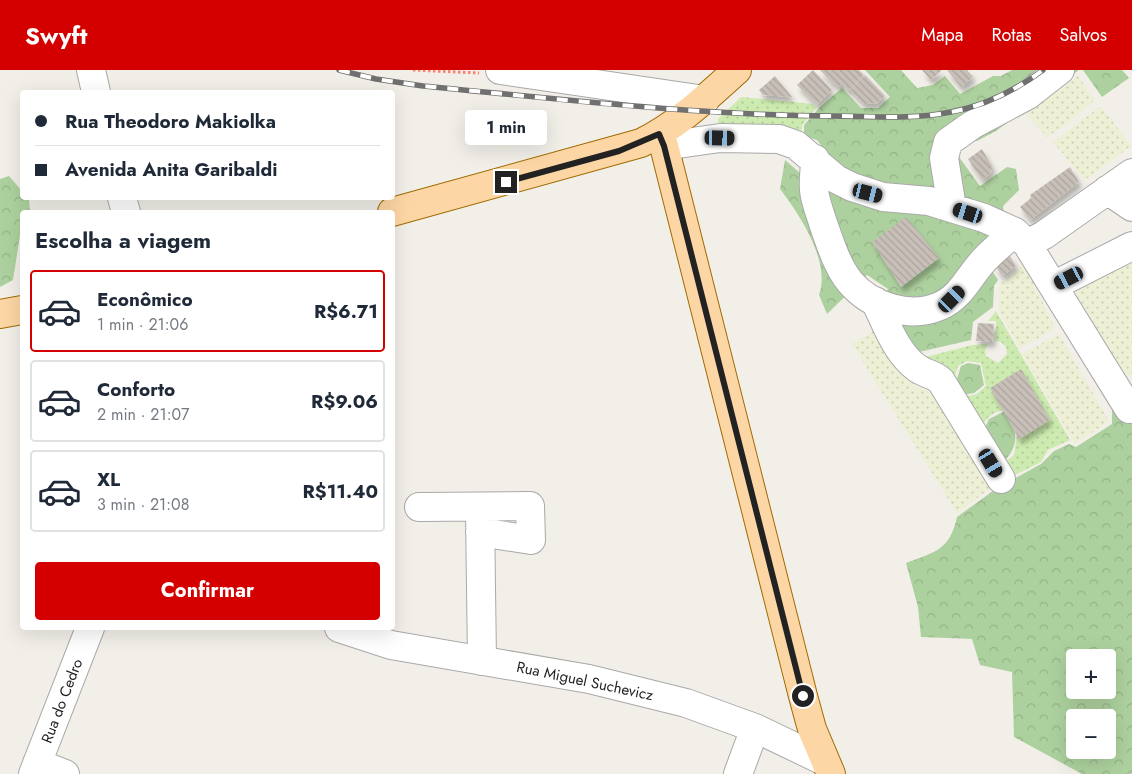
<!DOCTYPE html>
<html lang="pt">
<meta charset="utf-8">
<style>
body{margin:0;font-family:Jost,sans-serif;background:#f2f2f3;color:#1f2937;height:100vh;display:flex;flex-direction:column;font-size:19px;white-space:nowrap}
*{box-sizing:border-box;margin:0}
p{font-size:16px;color:#747a83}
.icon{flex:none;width:28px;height:28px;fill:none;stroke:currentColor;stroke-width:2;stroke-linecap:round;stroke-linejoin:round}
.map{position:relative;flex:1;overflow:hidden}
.details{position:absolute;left:20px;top:140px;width:375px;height:420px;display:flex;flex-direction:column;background:#fff;border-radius:5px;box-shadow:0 5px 20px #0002}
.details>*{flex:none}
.hud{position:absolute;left:20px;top:20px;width:375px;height:110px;border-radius:5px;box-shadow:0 5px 20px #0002;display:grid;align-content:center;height:110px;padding:0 15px;background:#fff}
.buttons{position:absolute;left:1066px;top:579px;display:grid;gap:10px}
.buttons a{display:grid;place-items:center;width:50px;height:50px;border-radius:5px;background:#fff;box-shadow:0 5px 20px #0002;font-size:25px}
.end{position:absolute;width:22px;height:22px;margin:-11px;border:6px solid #222;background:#fff;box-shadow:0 0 0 2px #fff}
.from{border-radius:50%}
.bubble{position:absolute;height:35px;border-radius:5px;background:#fff;box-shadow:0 5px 20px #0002;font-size:16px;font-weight:700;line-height:35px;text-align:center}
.car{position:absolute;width:15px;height:30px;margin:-15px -8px;border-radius:6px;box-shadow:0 0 4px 1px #0007;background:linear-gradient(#222 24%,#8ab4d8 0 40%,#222 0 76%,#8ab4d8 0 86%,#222 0)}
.hud b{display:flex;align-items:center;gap:18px;height:48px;font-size:19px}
.hud b+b{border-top:1px solid #e0e1e3}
.hud i{width:12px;height:12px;background:#1f2937}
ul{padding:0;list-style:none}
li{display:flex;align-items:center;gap:15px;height:82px;margin:0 10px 8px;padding:0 5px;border:2px solid #e0e1e3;border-radius:5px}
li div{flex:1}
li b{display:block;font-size:19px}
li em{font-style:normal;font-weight:700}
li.active{border-color:#d40000}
li>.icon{width:45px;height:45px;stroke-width:1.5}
h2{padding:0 15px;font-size:22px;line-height:60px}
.primary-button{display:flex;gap:10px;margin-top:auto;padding:10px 15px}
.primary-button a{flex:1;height:58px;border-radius:5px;background:#d40000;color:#fff;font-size:20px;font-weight:700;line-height:58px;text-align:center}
header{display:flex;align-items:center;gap:30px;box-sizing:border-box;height:70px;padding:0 25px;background:#d40000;color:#fff}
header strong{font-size:24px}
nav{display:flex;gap:28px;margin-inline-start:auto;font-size:18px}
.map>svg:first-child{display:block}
</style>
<header>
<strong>Swyft</strong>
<nav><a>Mapa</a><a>Rotas</a><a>Salvos</a></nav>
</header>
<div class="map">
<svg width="1132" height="704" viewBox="0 0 1132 704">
<defs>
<pattern id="farmland-dots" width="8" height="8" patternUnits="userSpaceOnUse" patternTransform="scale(1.25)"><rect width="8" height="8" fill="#eef0d5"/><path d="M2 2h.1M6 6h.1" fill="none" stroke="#ccceb7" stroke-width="1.8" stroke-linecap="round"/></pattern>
<pattern id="grass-dots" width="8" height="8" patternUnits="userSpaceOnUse" patternTransform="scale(1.25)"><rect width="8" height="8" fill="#cdebb0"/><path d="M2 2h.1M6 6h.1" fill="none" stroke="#b0c997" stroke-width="1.8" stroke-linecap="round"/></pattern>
<pattern id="forest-crowns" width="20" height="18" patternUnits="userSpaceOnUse" patternTransform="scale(1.25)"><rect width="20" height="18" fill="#add19e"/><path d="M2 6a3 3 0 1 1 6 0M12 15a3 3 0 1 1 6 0" fill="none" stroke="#95b388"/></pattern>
<pattern id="building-back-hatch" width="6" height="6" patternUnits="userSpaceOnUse" patternTransform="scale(1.25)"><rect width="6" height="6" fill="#c7bfb8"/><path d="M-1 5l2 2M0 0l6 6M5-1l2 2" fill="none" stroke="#aba49e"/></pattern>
<filter id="shadow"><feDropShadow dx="3" dy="5.5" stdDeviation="2.5" flood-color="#0004"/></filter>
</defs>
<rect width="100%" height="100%" fill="#f2efe9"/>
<path fill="url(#farmland-dots)" d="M1078,6L1095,30L1068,53L1047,67L1026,44Z
M1101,36L1131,76L1085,110L1053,72Z
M1132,189V304L1125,308L1075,222Z
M1025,194L1055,259L1020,278L999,241V215Z
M879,258L917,319L931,311L995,415L957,443L852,274Z
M1059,264L1109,351L1075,374L1022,284Z"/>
<path fill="url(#grass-dots)" d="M741,27L813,34L816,38L802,55V60L718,55V49Z
M996,241L1070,370L1048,380L1041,392L1011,407L1003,394L1014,385L1020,344C1001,337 992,340 981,357L964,327L977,324L986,316L981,293L967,291L958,296L952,315L922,288L972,275L988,274L985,279L986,286L998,293L1007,284L1006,277L1001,272L995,271L996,251H988Z"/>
<path fill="url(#forest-crowns)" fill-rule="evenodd" d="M865,0H901L917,18L933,15L945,6L960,24L993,6H1001L1012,0H1079L996,61L977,71L966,68L954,80L980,116L1007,97L1016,99L1019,120L1003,136L1008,180L989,196L998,210L994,216L993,237L973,252L971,270L919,282L910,275L880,230L888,219L867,205L827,244L819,225C831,192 800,145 780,119L785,90L807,109L821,82V75L817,70L804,66V55L820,37L842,18L861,38H878L890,27Z
M1083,0H1122L1129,8L1102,27Z
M9,106L22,121V128H29L30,142H22V160L20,165L13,210L0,217V109Z
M968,293L980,295L984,315L974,323L962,325L955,315L961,296Z
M1118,333L1132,346V704H1082L1014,667L1012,602L980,595L972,569L921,567L918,537L906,493C935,482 950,480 957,447L997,418L1041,394L1054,381L1069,374L1076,377L1112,354V337ZM1075,588H1108V620H1075ZM1075,648H1108V680H1075Z
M1005,341C1016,362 1021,371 1005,391L984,360L989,349Z"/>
<path fill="url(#building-back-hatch)" filter="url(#shadow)" d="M813,0L832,20L817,35L797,15Z
M820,0H859L864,5L848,21L842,14L838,17L834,13L833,14Z
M922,0H942L931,10Z
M947,0H967L973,7L961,17Z
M865,5L885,26L878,33L864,34L850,20Z
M775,6L792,27L763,25L759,20Z
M982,79L992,96L991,103L982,110L968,89Z
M1070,97L1079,112L1030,150L1020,137L1031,128L1030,125Z
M906,147L939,188L901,217L872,172Z
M1010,186L1016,196L1002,206L995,195Z
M978,253L994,254L992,272L976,271Z
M1021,299L1050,350L1019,369L990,318Z"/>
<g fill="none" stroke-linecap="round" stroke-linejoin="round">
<g stroke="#a9a9a9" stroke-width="30">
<path id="minor" d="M91,0L96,22
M500,0L705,30
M664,76L720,68L779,69L796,75L836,109L852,117L883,127L929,131L984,148L1015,162L1027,174L1044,165L1132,103
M815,89C815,99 813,110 814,120C815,131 820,143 823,153C830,173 837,196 850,212C871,237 910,249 940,236C963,226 970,203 987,187C996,178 1006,170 1015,162
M1107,120L1132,137
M122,128L126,142
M952,138L944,88L948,72L972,55L1028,25L1060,0
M1027,174L1129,339
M1053,216L1132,176
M875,231C886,253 896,283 917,298C925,304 934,304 941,311L1001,409
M419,437L530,436L531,470L480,462
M480,443L482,591
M339,558L391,575L589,609L686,633L755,658L824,691
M37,693L65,704
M33,704L90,558
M738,704L755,658"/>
</g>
<g stroke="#a06b00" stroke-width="30">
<path id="major" d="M659,64L664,76L803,626L812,659L831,704
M392,142L641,73C678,55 707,27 737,0
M0,244L22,240"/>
</g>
<path stroke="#fa8072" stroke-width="3" stroke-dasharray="2.5 2.5" stroke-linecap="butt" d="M413,0L479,3"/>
<use href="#minor" stroke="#fff" stroke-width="28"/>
<use href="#major" stroke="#fcd6a4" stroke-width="28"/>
<g stroke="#707070" stroke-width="5.5">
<path id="rail" d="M339,0L376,9L423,16C559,29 694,45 830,46C869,46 912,50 951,42C984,36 1016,20 1043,0"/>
</g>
<use href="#rail" stroke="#fff" stroke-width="4" stroke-dasharray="11" stroke-linecap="butt"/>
</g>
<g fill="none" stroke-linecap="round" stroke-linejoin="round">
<path stroke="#222" stroke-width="6" d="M506,112L619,81L659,64L664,76L803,626"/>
</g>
<g text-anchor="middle" stroke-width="5" stroke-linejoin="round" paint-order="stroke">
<g font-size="15" fill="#222" stroke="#fff">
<text transform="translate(585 611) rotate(12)" y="5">Rua Miguel Suchevicz</text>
<text transform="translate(62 631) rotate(-69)" y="5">Rua do Cedro</text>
</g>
</g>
</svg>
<div class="buttons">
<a>+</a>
<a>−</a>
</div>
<i class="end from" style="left:803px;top:626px"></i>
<i class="end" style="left:506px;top:112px"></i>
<div class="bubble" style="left:465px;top:40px;width:82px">1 min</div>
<i class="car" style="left:720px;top:68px;rotate:91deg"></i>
<i class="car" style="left:868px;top:123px;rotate:104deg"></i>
<i class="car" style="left:968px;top:143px;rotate:288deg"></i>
<i class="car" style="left:1069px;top:208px;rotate:243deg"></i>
<i class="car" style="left:952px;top:229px;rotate:45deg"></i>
<i class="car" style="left:991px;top:393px;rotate:149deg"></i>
<div class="hud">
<b><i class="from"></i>Rua Theodoro Makiolka</b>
<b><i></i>Avenida Anita Garibaldi</b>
</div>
<section class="details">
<h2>Escolha a viagem</h2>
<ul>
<li class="active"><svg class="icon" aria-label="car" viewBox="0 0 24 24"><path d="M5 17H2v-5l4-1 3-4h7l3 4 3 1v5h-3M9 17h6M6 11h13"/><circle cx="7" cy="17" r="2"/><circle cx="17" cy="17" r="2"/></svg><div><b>Econômico</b><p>1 min · 21:06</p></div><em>R$6.71</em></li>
<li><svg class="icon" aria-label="car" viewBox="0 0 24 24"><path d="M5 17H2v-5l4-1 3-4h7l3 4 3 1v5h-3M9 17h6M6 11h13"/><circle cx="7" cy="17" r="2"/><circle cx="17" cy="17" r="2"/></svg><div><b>Conforto</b><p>2 min · 21:07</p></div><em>R$9.06</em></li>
<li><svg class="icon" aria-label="car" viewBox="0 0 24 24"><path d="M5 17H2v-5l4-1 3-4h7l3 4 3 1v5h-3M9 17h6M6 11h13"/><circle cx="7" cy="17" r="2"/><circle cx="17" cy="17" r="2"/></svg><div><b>XL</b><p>3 min · 21:08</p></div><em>R$11.40</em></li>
</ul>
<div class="primary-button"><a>Confirmar</a></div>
</section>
</div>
